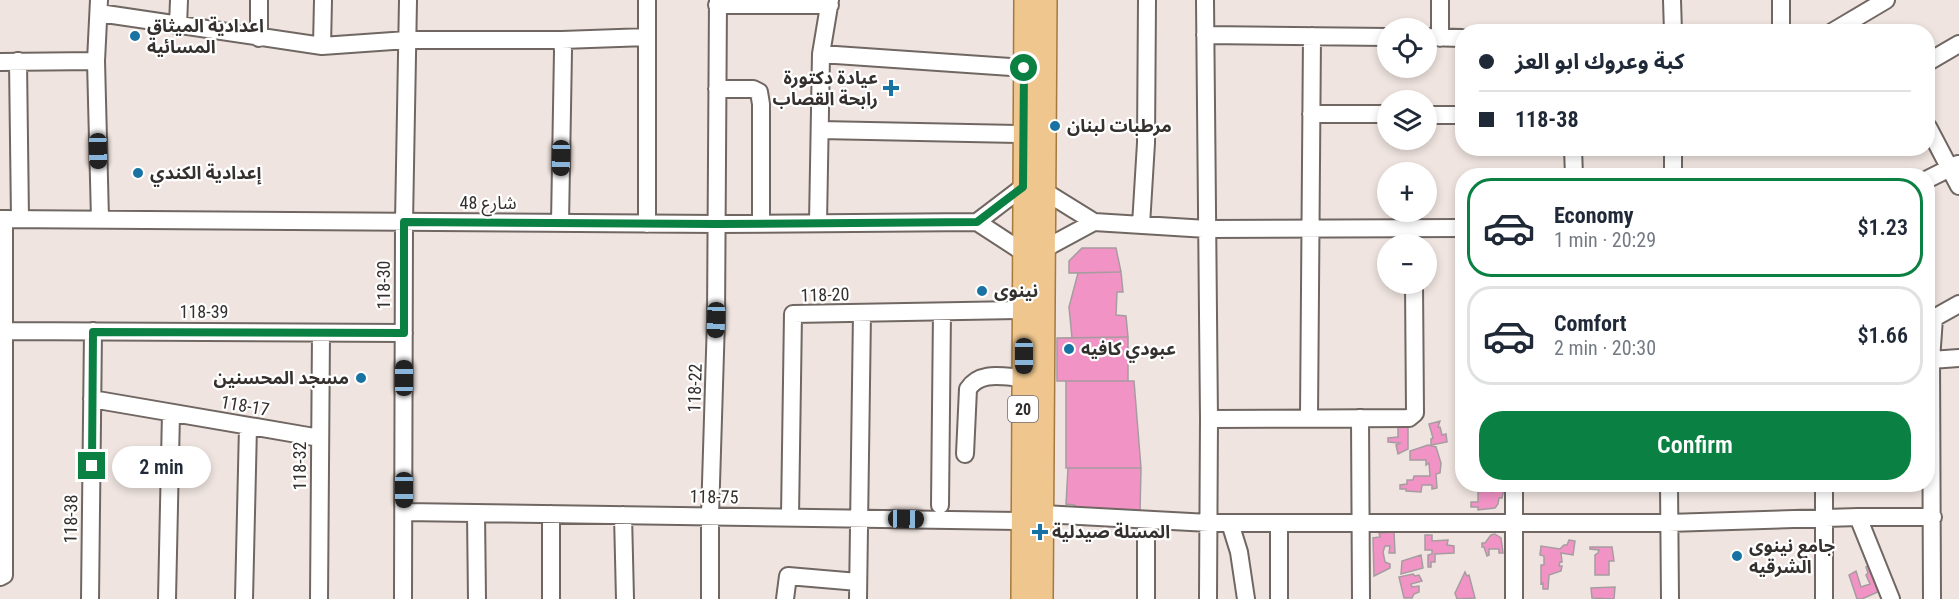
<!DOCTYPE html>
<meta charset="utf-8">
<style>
body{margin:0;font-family:"Roboto Condensed","Noto Sans Arabic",sans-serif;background:#f2f2f3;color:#1f2937;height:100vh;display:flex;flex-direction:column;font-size:22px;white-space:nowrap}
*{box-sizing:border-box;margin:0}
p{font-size:20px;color:#747a83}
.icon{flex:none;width:33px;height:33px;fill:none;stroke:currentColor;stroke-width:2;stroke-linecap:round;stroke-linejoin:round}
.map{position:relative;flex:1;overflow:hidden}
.panel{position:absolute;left:1455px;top:168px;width:480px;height:324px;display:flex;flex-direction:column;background:#fff;border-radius:24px;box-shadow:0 3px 9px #0003}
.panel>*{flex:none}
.hud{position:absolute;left:1455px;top:24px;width:480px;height:132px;border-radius:24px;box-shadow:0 3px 9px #0003;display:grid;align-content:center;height:132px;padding:0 24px;background:#fff}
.controls{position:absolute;left:1377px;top:18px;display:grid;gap:12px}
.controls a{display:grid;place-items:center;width:60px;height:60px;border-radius:50%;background:#fff;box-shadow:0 3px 9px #0003;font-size:30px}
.end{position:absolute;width:27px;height:27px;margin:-14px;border:8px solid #0b8043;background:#fff;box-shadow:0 0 0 3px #fff}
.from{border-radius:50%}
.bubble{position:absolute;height:42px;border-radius:21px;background:#fff;box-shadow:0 3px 9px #0003;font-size:20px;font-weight:600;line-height:42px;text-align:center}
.car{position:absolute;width:18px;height:36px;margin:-18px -9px;border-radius:8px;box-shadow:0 0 4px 2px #0007;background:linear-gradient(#222 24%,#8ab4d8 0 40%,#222 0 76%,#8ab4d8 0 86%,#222 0)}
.hud b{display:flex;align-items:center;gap:21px;height:57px;font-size:22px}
.hud b+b{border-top:2px solid #e0e1e3}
.hud i{width:15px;height:15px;background:#1f2937}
ul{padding:10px 0 0;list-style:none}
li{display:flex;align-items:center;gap:18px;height:99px;margin:0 12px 9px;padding:0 12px;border:3px solid #e0e1e3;border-radius:24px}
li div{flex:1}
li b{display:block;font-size:22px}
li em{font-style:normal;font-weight:600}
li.selected{border-color:#0b8043}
li>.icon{width:54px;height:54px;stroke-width:1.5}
.action{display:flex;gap:12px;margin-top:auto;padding:12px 24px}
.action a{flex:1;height:69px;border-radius:24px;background:#0b8043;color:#fff;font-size:24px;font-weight:600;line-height:69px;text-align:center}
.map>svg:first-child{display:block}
</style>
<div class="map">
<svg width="1959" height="599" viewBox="0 0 1959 599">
<rect width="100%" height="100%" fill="#efe4df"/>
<path fill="#f293c5" stroke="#a69ca0" stroke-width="1.5" d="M1082,248H1116L1121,272L1069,273V261Z
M1121,272L1123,292H1117L1116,315L1126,316L1128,337L1072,338L1069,307L1078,273Z
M1128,337V381H1057V338Z
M1066,381H1134L1141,468H1066Z
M1440,421L1438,427H1440L1442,435L1446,434L1447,442L1431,445V439L1433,438L1429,424Z
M1398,425L1408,426V449L1398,454L1396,445L1400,443L1388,442V438L1398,437Z
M1428,445L1436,447L1441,463L1440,473L1436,474L1437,488L1432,489V485H1422L1421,492L1406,491V489H1400V485L1407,484V480H1413L1414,476H1430L1429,463L1426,465V460H1410V451Z
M1068,468H1141L1140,511L1084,515L1074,505L1066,504Z
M1473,484H1499L1500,489L1492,486L1490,489L1473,488Z
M1504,489L1502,498H1499L1498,504L1495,508L1478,510V507H1471V502H1478V492L1491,490L1492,492Z
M1394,532L1395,553H1389L1390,546H1385L1383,552L1385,562L1390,564V568L1374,576L1373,538L1380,537L1379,533Z
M1495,534L1501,538L1503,553H1499V549H1489V555L1487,556L1484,547H1482V543H1485L1491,535Z
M1425,535H1432V541L1448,540L1447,545L1454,546V553L1435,554V562H1431V567H1428V555L1432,554V550H1425Z
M1569,540L1575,541L1573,555L1561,553L1562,562H1560L1559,566H1562L1561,571L1549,575L1548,589H1543V583L1541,584V565H1544V556L1540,555L1541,546L1560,549L1564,545H1567Z
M1590,547H1612L1614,561H1609V575H1595V555L1598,553L1599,550L1590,549Z
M1421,555L1423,568L1401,574L1402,561Z
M1871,565L1882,590L1862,599H1857L1849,575L1856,571L1861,587L1870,584L1866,575L1868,573L1866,567Z
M1465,572L1467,576L1469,575L1475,598L1457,599L1455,593Z
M1413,574L1415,576L1419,575L1422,581L1411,584L1412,587L1419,586V592L1414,594L1412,598H1404L1399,577Z
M1615,587L1614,599L1592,598L1591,588Z"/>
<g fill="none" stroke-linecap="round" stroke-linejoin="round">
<g stroke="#706763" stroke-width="20">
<path id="minor" d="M99,0L96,61L100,219
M1205,0L1209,419L1208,599
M1440,0V38
M1672,0L1673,32
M717,5H830
M99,13L322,46L407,40H562L647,37
M178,26L179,0
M1781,32V0
M1832,32L1886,0
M1205,35L1388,37
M1426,37L1462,38
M259,38V0
M322,46L323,0
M821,54L1024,68
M18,61L20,219
M0,62L96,61
M1928,62L1959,44
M717,89H753L759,92L761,104V223
M1311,114H1388
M1426,115H1462
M1928,127L1959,186
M820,130L1024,134
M1573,148L1574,176
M1673,176V148
M1928,179L1958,164
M1044,191L1094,222L1207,229L1462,228
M0,219L717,224L977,222
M977,222L1023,187
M977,222L1023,252
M560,223L563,51L562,40
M818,223L821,54L830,0
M647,224V0
M1141,225L1146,143L1147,0
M1044,249L1094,222
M4,331L404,333
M1931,360L1959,358
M92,399L320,438
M1309,418L1312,36
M1360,418L1361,599
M1209,419L1409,418L1415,413L1414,284
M965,454L968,389C980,370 1004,377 1024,378
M1669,484L1670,599
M1824,484V599
M940,505L942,312
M404,512L1023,521
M476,513L477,599
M551,514V599
M1043,514L1209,523H1668L1858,517H1933
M623,515L625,599
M790,517L793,314L1024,310
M1858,517L1891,599
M1230,523L1239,552L1246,599
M1279,523V599
M0,577L4,575V219
M90,599L93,331
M167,599L171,413
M244,599L248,426
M319,599L321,333
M403,599L404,222L408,0
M710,599V516L716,320L718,0
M785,599L788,576L858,582
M858,599L862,313
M1146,599V521
M1514,599V484
M1932,599L1931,360L1934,318L1959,304"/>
</g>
<g stroke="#a6793c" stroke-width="24">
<path id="major" d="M1022,599L1025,0
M1042,599L1046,0"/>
</g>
<use href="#minor" stroke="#fff" stroke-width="16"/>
<use href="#major" stroke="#eec68e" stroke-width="21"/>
</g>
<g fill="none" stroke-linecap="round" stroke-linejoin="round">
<path stroke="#0b8043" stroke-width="8" d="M92,466L93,332L404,333V222L717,224L977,222L1023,187L1024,68"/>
</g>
<g fill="#1873a2" stroke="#fff" stroke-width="2">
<circle cx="135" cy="36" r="6"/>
<path d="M888 79h6v6h6v6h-6v6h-6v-6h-6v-6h6z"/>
<circle cx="1055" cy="126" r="6"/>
<circle cx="138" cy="173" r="6"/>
<circle cx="982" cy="291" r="6"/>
<circle cx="1069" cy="349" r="6"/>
<circle cx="361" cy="378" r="6"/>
<path d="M1037 523h6v6h6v6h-6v6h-6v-6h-6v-6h6z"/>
<circle cx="1737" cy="556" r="6"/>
</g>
<g text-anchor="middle" stroke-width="4.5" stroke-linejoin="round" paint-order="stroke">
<rect fill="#fff" stroke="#716e6d" stroke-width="1.5" x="1008" y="396" width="30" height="26" rx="4.5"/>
<g font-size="16" font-weight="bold" fill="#34302e">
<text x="1023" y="415">20</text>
</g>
<g font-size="18" font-weight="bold" fill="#34302e" stroke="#fff" text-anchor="start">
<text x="147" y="32">اعدادية الميثاق<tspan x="147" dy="21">المسائية</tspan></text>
<text x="878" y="84" text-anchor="end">عيادة دكتورة<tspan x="878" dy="21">رابحة القصاب</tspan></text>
<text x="1067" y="132">مرطبات لبنان</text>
<text x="150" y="179">إعدادية الكندي</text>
<text x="994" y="297">نينوى</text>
<text x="1081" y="355">عبودي كافيه</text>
<text x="349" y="384" text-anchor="end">مسجد المحسنين</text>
<text x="1052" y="538">المسلة صيدلية</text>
<text x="1749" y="552">جامع نينوى<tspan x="1749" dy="21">الشرقيه</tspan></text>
</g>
<g font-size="18" fill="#34302e" stroke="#fff">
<text x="488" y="209">شارع 48</text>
<text transform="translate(384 285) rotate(-90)" y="6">118-30</text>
<text transform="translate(825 295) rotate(-2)" y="6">118-20</text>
<text x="204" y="318">118-39</text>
<text transform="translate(695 388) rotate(-88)" y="6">118-22</text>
<text transform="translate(245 406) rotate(10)" y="6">118-17</text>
<text transform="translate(300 466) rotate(-90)" y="6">118-32</text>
<text transform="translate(714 497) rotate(1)" y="6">118-75</text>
<text transform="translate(71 519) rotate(-89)" y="6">118-38</text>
</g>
</g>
</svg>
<div class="controls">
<a><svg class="icon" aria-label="locate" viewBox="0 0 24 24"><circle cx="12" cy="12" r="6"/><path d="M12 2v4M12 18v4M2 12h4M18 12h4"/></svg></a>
<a><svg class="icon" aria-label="layers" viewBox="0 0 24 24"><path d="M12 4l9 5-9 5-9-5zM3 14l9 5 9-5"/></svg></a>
<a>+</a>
<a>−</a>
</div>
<i class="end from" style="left:1024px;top:68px"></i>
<i class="end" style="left:92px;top:466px"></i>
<div class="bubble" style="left:112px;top:446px;width:99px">2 min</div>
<i class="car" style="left:98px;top:151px;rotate:179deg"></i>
<i class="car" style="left:561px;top:158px;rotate:181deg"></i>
<i class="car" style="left:716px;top:320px;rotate:182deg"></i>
<i class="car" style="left:1024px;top:356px;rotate:180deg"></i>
<i class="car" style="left:404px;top:378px;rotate:0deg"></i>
<i class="car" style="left:404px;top:490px;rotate:180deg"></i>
<i class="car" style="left:906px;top:519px;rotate:91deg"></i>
<div class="hud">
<b><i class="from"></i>كبة وعروك ابو العز</b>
<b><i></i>118-38</b>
</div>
<section class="panel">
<ul>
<li class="selected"><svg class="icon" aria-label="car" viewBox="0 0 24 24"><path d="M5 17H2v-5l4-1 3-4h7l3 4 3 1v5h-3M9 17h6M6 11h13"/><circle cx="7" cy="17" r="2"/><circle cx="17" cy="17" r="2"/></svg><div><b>Economy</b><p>1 min · 20:29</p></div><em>$1.23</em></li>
<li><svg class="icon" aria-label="car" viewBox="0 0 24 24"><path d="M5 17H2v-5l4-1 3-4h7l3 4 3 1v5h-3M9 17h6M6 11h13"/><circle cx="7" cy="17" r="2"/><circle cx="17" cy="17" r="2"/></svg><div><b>Comfort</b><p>2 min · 20:30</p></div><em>$1.66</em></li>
</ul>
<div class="action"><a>Confirm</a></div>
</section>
</div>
